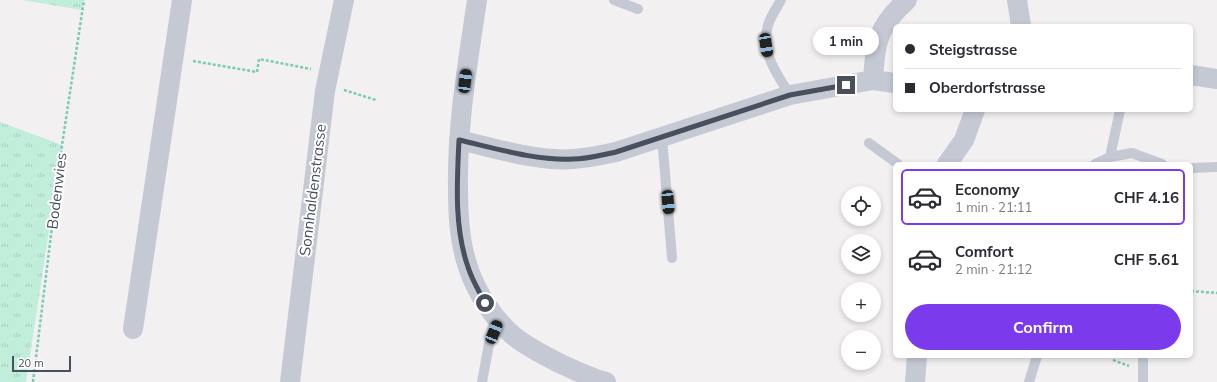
<!DOCTYPE html>
<meta charset="utf-8">
<style>
body{margin:0;font-family:Mulish,sans-serif;background:#f2f2f3;color:#2b2b33;height:100vh;display:flex;flex-direction:column;font-size:15px;white-space:nowrap}
*{box-sizing:border-box;margin:0}
p{font-size:13px;color:#7c7c81}
.icon{flex:none;width:22px;height:22px;fill:none;stroke:currentColor;stroke-width:2;stroke-linecap:round;stroke-linejoin:round}
.map{position:relative;flex:1;overflow:hidden}
.details{position:absolute;left:893px;top:162px;width:300px;height:196px;display:flex;flex-direction:column;background:#fff;border-radius:6px;box-shadow:0 2px 6px #0003}
.details>*{flex:none}
.top-card{position:absolute;left:893px;top:24px;width:300px;height:88px;border-radius:6px;box-shadow:0 2px 6px #0003;display:grid;align-content:center;height:88px;padding:0 12px;background:#fff}
.fabs{position:absolute;left:841px;top:186px;display:grid;gap:8px}
.fabs a{display:grid;place-items:center;width:40px;height:40px;border-radius:50%;background:#fff;box-shadow:0 2px 6px #0003;font-size:20px}
.scale{position:absolute;left:12px;bottom:10px;width:59px;box-sizing:border-box;padding-left:4px;border:2px solid #484f5d;border-top:0;font-size:11px;line-height:14px;white-space:nowrap;color:#484f5d;-webkit-text-stroke:3px #fff;paint-order:stroke}
.end{position:absolute;width:18px;height:18px;margin:-9px;border:5px solid #484f5d;background:#fff;box-shadow:0 0 0 2px #fff}
.from{border-radius:50%}
.bubble{position:absolute;height:28px;border-radius:14px;background:#fff;box-shadow:0 2px 6px #0003;font-size:13px;font-weight:700;line-height:28px;text-align:center}
.car{position:absolute;width:12px;height:24px;margin:-12px -6px;border-radius:5px;box-shadow:0 0 3px 1px #0007;background:linear-gradient(#222 24%,#8ab4d8 0 40%,#222 0 76%,#8ab4d8 0 86%,#222 0)}
.top-card b{display:flex;align-items:center;gap:14px;height:38px;font-size:15px}
.top-card b+b{border-top:1px solid #e1e1e2}
.top-card i{width:10px;height:10px;background:#2b2b33}
ul{padding:7px 0 0;list-style:none}
li{display:flex;align-items:center;gap:12px;height:56px;margin:0 8px 6px;padding:0 4px;border:2px solid transparent;border-radius:6px}
li div{flex:1}
li b{display:block;font-size:15px}
li em{font-style:normal;font-weight:700}
li.on{border-color:#7c3aed}
li>.icon{width:36px;height:36px;stroke-width:1.5}
.action{display:flex;gap:8px;margin-top:auto;padding:8px 12px}
.action a{flex:1;height:46px;border-radius:24px;background:#7c3aed;color:#fff;font-size:16px;font-weight:700;line-height:46px;text-align:center}
.map>svg:first-child{display:block}
</style>
<div class="map">
<svg width="1217" height="382" viewBox="0 0 1217 382">
<defs>
<pattern id="grass-tufts" width="24" height="20" patternUnits="userSpaceOnUse"><rect width="24" height="20" fill="#c0eeda"/><path d="M3 7l-1-3M5 7V3M7 7l1-3M15 17l-1-3M17 17v-4M19 17l1-3" fill="none" stroke="#a6cebe"/></pattern>
</defs>
<rect width="100%" height="100%" fill="#f2f0f0"/>
<path fill="url(#grass-tufts)" d="M22,0H83L82,10Z
M0,122L62,145L26,382H0Z"/>
<g fill="none" stroke-linecap="round" stroke-linejoin="round">
<path stroke="#79cbb1" stroke-width="2.5" stroke-dasharray="3 2" stroke-linecap="butt" d="M193,61L257,72L259,59L311,69
M344,90L376,100
M1191,291L1217,293
M1113,360L1129,366
M33,382L62,145L84,0"/>
<path stroke="#c4c9d4" stroke-width="10" d="M614,0L638,9
M781,0C777,7 772,15 769,22C759,50 776,73 790,95
M662,137L672,258
M869,143L898,164
M1110,157L1120,110
M1095,164L1110,157L1132,153L1162,164
M1191,168L1217,167
M482,382L489,344L498,320
M1029,382L1037,356
M1143,382V356"/>
<path stroke="#c4c9d4" stroke-width="20" d="M477,0C468,62 457,123 458,186C458,213 459,241 468,267C476,292 494,320 515,337C529,348 545,356 561,364C576,371 591,378 606,382
M1017,0L1021,26
M1191,75L1217,79
M873,80C875,42 878,26 907,0
M459,140C494,148 538,162 573,159C588,158 602,155 616,152L790,95L873,80L895,83
M947,164L964,140L975,110
M133,329L182,0
M290,382L325,91L344,0
M915,382L917,356"/>
</g>
<g fill="none" stroke-linecap="round" stroke-linejoin="round">
<path stroke="#484f5d" stroke-width="5" d="M485,303C479,291 472,280 468,267C454,227 457,182 459,140C494,148 537,161 573,159C587,159 601,155 616,152L790,95L846,85"/>
</g>
<g text-anchor="middle" stroke-width="4" stroke-linejoin="round" paint-order="stroke">
<g font-size="15" fill="#484f5d" stroke="#fff">
<text transform="translate(313 190) rotate(-83)" y="5">Sonnhaldenstrasse</text>
<text transform="translate(57 191) rotate(-83)" y="5">Bodenwies</text>
</g>
</g>
</svg>
<div class="fabs">
<a><svg class="icon" aria-label="locate" viewBox="0 0 24 24"><circle cx="12" cy="12" r="6"/><path d="M12 2v4M12 18v4M2 12h4M18 12h4"/></svg></a>
<a><svg class="icon" aria-label="layers" viewBox="0 0 24 24"><path d="M12 4l9 5-9 5-9-5zM3 14l9 5 9-5"/></svg></a>
<a>+</a>
<a>−</a>
</div>
<div class="scale">20 m</div>
<i class="end from" style="left:485px;top:303px"></i>
<i class="end" style="left:846px;top:85px"></i>
<div class="bubble" style="left:813px;top:27px;width:66px">1 min</div>
<i class="car" style="left:766px;top:45px;rotate:171deg"></i>
<i class="car" style="left:465px;top:81px;rotate:7deg"></i>
<i class="car" style="left:668px;top:202px;rotate:175deg"></i>
<i class="car" style="left:494px;top:332px;rotate:22deg"></i>
<div class="top-card">
<b><i class="from"></i>Steigstrasse</b>
<b><i></i>Oberdorfstrasse</b>
</div>
<section class="details">
<ul>
<li class="on"><svg class="icon" aria-label="car" viewBox="0 0 24 24"><path d="M5 17H2v-5l4-1 3-4h7l3 4 3 1v5h-3M9 17h6M6 11h13"/><circle cx="7" cy="17" r="2"/><circle cx="17" cy="17" r="2"/></svg><div><b>Economy</b><p>1 min · 21:11</p></div><em>CHF 4.16</em></li>
<li><svg class="icon" aria-label="car" viewBox="0 0 24 24"><path d="M5 17H2v-5l4-1 3-4h7l3 4 3 1v5h-3M9 17h6M6 11h13"/><circle cx="7" cy="17" r="2"/><circle cx="17" cy="17" r="2"/></svg><div><b>Comfort</b><p>2 min · 21:12</p></div><em>CHF 5.61</em></li>
</ul>
<div class="action"><a>Confirm</a></div>
</section>
</div>
